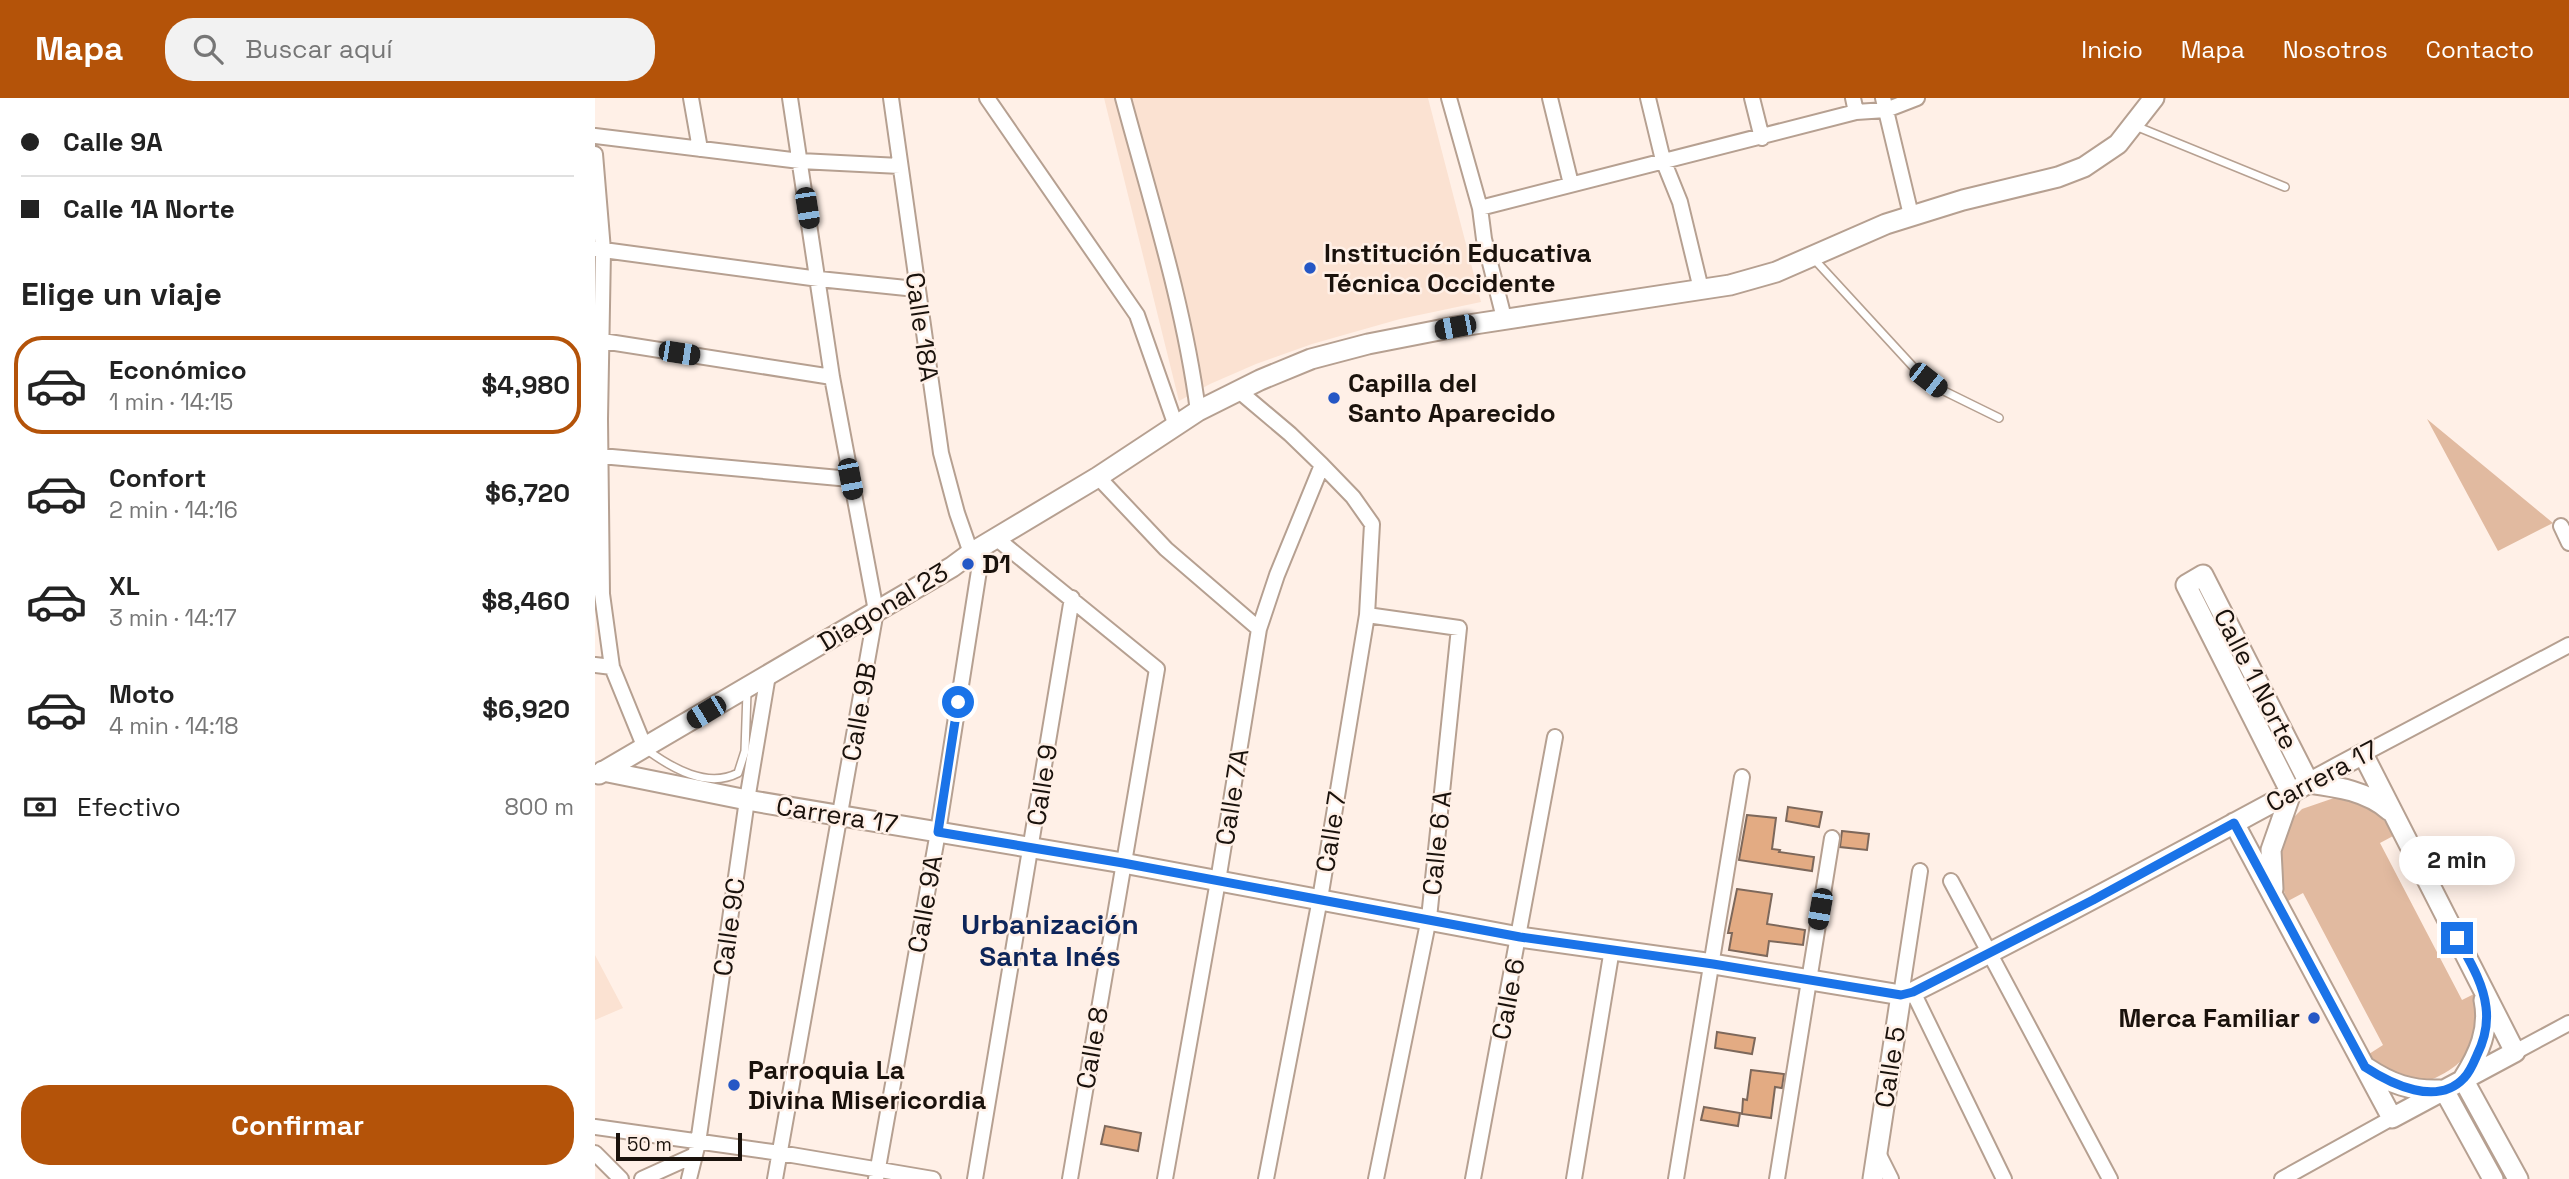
<!DOCTYPE html>
<html lang="es">
<meta charset="utf-8">
<style>
body{margin:0;font-family:"Space Grotesk",sans-serif;background:#f2f2f2;color:#222;height:100vh;display:flex;flex-direction:column;font-size:26px;white-space:nowrap}
*{box-sizing:border-box;margin:0}
p{font-size:23px;color:#767676}
.icon{flex:none;width:38px;height:38px;fill:none;stroke:currentColor;stroke-width:2;stroke-linecap:round;stroke-linejoin:round}
.map{position:relative;flex:1;overflow:hidden}
.drawer{display:flex;flex-direction:column;background:#fff;width:595px}
.drawer>*{flex:none}
.guide{display:grid;align-content:center;height:154px;padding:0 21px;background:#fff}
.scale{position:absolute;left:21px;bottom:18px;width:126px;box-sizing:border-box;padding-left:7px;border:4px solid #1a120c;border-top:0;font-size:19px;line-height:24px;white-space:nowrap;color:#1a120c;-webkit-text-stroke:5px #fff0e7;paint-order:stroke}
.end{position:absolute;width:32px;height:32px;margin:-16px;border:9px solid #1a73e8;background:#fff;box-shadow:0 0 0 4px #fff}
.from{border-radius:50%}
.bubble{position:absolute;height:49px;border-radius:24px;background:#fff;box-shadow:0 4px 18px #0003;font-size:23px;font-weight:800;line-height:49px;text-align:center}
.car{position:absolute;width:21px;height:42px;margin:-21px -10px;border-radius:9px;box-shadow:0 0 5px 2px #0007;background:linear-gradient(#222 24%,#8ab4d8 0 40%,#222 0 76%,#8ab4d8 0 86%,#222 0)}
.guide b{display:flex;align-items:center;gap:24px;height:66px;font-size:26px}
.guide b+b{border-top:2px solid #e0e0e0}
.guide i{width:18px;height:18px;background:#222}
ul{padding:0;list-style:none}
li{display:flex;align-items:center;gap:21px;height:98px;margin:0 14px 10px;padding:0 7px;border:4px solid transparent;border-radius:28px}
li div{flex:1}
li b{display:block;font-size:26px}
li em{font-style:normal;font-weight:800}
li.selected{border-color:#b45309}
li>.icon{width:63px;height:63px;stroke-width:1.5}
h2{padding:0 21px;font-size:32px;line-height:84px}
.pay{display:flex;align-items:center;gap:18px;height:77px;padding:0 21px;font-size:26px}
.pay p{margin-inline-start:auto}
.cta{display:flex;gap:14px;margin-top:auto;padding:14px 21px}
.cta a{flex:1;height:80px;border-radius:28px;background:#b45309;color:#fff;font-size:28px;font-weight:800;line-height:80px;text-align:center}
header{display:flex;align-items:center;gap:42px;box-sizing:border-box;height:98px;padding:0 35px;background:#b45309;color:#fff}
header strong{font-size:33px}
nav{display:flex;gap:38px;margin-inline-start:auto;font-size:24px}
.search{width:490px;height:63px;background:#f2f2f2;display:flex;align-items:center;gap:18px;box-sizing:border-box;padding:0 24px;border-radius:28px;color:#767676;font-size:26px}
main{display:flex;flex:1;min-height:0}
.map>svg:first-child{display:block}
</style>
<header>
<strong>Mapa</strong>
<div class="search"><svg class="icon" aria-label="search" viewBox="0 0 24 24"><circle cx="10" cy="10" r="6"/><path d="M15 15l6 6"/></svg>Buscar aquí</div>
<nav><a>Inicio</a><a>Mapa</a><a>Nosotros</a><a>Contacto</a></nav>
</header>
<main>
<section class="drawer">
<div class="guide">
<b><i class="from"></i>Calle 9A</b>
<b><i></i>Calle 1A Norte</b>
</div>
<h2>Elige un viaje</h2>
<ul>
<li class="selected"><svg class="icon" aria-label="car" viewBox="0 0 24 24"><path d="M5 17H2v-5l4-1 3-4h7l3 4 3 1v5h-3M9 17h6M6 11h13"/><circle cx="7" cy="17" r="2"/><circle cx="17" cy="17" r="2"/></svg><div><b>Económico</b><p>1 min · 14:15</p></div><em>$4,980</em></li>
<li><svg class="icon" aria-label="car" viewBox="0 0 24 24"><path d="M5 17H2v-5l4-1 3-4h7l3 4 3 1v5h-3M9 17h6M6 11h13"/><circle cx="7" cy="17" r="2"/><circle cx="17" cy="17" r="2"/></svg><div><b>Confort</b><p>2 min · 14:16</p></div><em>$6,720</em></li>
<li><svg class="icon" aria-label="car" viewBox="0 0 24 24"><path d="M5 17H2v-5l4-1 3-4h7l3 4 3 1v5h-3M9 17h6M6 11h13"/><circle cx="7" cy="17" r="2"/><circle cx="17" cy="17" r="2"/></svg><div><b>XL</b><p>3 min · 14:17</p></div><em>$8,460</em></li>
<li><svg class="icon" aria-label="car" viewBox="0 0 24 24"><path d="M5 17H2v-5l4-1 3-4h7l3 4 3 1v5h-3M9 17h6M6 11h13"/><circle cx="7" cy="17" r="2"/><circle cx="17" cy="17" r="2"/></svg><div><b>Moto</b><p>4 min · 14:18</p></div><em>$6,920</em></li>
</ul>
<div class="pay"><svg class="icon" aria-label="cash" viewBox="0 0 24 24"><path d="M3 7h18v10H3z"/><circle cx="12" cy="12" r="2"/></svg>Efectivo<p>800 m</p></div>
<div class="cta"><a>Confirmar</a></div>
</section>
<div class="map">
<svg width="1974" height="1081" viewBox="0 0 1974 1081">
<rect width="100%" height="100%" fill="#fff0e7"/>
<path fill="#fbe2d2" d="M509,0H833L886,204L805,221L717,246L661,266L615,286L584,303Z
M0,857L28,910L0,922Z"/>
<path fill="#e1baa0" d="M1832,321L1958,425L1903,453Z
M1739,700C1767,702 1785,713 1800,737L1785,745L1867,902L1883,894C1886,912 1884,931 1877,948C1869,967 1834,989 1813,984C1808,983 1803,979 1798,977C1787,971 1780,968 1774,956L1788,947L1708,795L1693,803L1685,784L1682,756L1696,722L1707,711Z"/>
<path fill="#e3ab83" stroke="#7d685b" stroke-width="2" d="M1193,709L1227,714L1224,729L1191,723Z
M1152,717L1181,720L1177,751L1185,752L1184,754L1219,759L1217,773L1144,762Z
M1247,733L1274,736L1272,752L1245,749Z
M1142,791L1177,796L1172,826L1210,832L1208,847L1174,843L1172,858L1134,852L1137,835H1133Z
M1122,934L1160,940L1157,956L1120,950Z
M1156,972L1189,976L1187,990L1180,989L1176,1020L1147,1016L1148,1001L1152,1002Z
M1109,1009L1145,1015L1143,1028L1106,1022Z
M510,1028L546,1035L543,1053L506,1046Z"/>
<g fill="none" stroke-linecap="round" stroke-linejoin="round">
<g stroke="#b6a091" stroke-width="10">
<path id="lane" d="M1538,27L1690,89
M1219,161L1322,273L1345,291L1404,320
M52,652C77,670 112,691 143,675L150,653L152,594"/>
</g>
<g stroke="#b6a091" stroke-width="18">
<path id="street" d="M96,0L105,51
M296,0L346,355L362,415L376,455
M392,0L542,217L581,328
M528,0C556,104 589,206 603,313
M854,0L885,110L889,141L909,220
M955,0L976,86
M1053,0L1068,62L1085,104L1106,191
M1157,0L1167,40
M1258,0L1261,14L1291,12L1322,0
M1288,0L1316,117
M0,38L205,63L305,68
M0,56L8,152L5,321L7,496L17,569L50,650
M885,110L1261,14
M1,151L224,181L321,191
M1,242L237,279
M644,293L695,336L727,367L758,399L777,426L772,517L725,801L671,1081
M6,358L255,381
M503,379L571,451L664,531
M1966,428L1974,445
M401,440L562,571L475,1081
M772,517L864,530L834,820L781,1081
M0,567L17,569
M1768,656L1974,547
M1356,783L1515,1081
M1318,894L1409,1081
M1306,897L1325,773
M1920,954L1974,925
M0,1029L185,1055L338,1081
M1282,1053L1296,1081
M0,1055L26,1081
M47,1081L100,1057
M94,1081L103,1045L152,702L173,577
M180,1081L281,513L237,279L195,0
M281,1081L343,734L388,447
M380,1081L477,500
M570,1081L623,783L664,531L682,477L727,367
M878,1081L960,639
M979,1081L1017,851
M1081,1081L1147,679
M1182,1081L1237,740
M1687,1081L1797,1020"/>
</g>
<g stroke="#b6a091" stroke-width="23">
<path id="secondary" d="M8,673L152,702L528,765L924,839L1118,866L1306,897L1318,894C1470,818 1618,736 1768,656L1920,954L1797,1020L1639,725
M4,676L357,469L376,455L503,379L603,313L665,282L716,261L773,246L860,229L1135,187L1181,174L1291,126L1368,102L1463,79L1489,69L1523,46L1559,0
M1678,791L1676,752L1696,695L1591,487L1608,477L1714,685C1743,689 1772,693 1795,713
M1889,902C1895,931 1884,956 1868,981L1923,1081
M1772,970C1796,986 1816,993 1845,992
M1849,992L1898,1081
M1278,1081L1306,897"/>
</g>
<use href="#lane" stroke="#fff" stroke-width="7"/>
<use href="#street" stroke="#fff" stroke-width="14"/>
<use href="#secondary" stroke="#fff" stroke-width="19"/>
</g>
<g fill="none" stroke-linecap="round" stroke-linejoin="round">
<path stroke="#1a73e8" stroke-width="9" d="M363,604L343,734L528,765L925,839L1118,866L1306,897L1318,894L1498,802L1639,725L1770,969C1796,986 1842,1009 1869,980C1875,974 1879,964 1882,957C1889,943 1893,925 1891,909C1888,884 1874,862 1862,840"/>
</g>
<g fill="#2557c5" stroke="#fff0e7" stroke-width="2.5">
<circle cx="715" cy="170" r="7"/>
<circle cx="739" cy="300" r="7"/>
<circle cx="373" cy="466" r="7"/>
<circle cx="1719" cy="920" r="7"/>
<circle cx="139" cy="987" r="7"/>
</g>
<g text-anchor="middle" stroke-width="5" stroke-linejoin="round" paint-order="stroke">
<g font-size="26" font-weight="bold" fill="#1a120c" stroke="#fff0e7" text-anchor="start">
<text x="729" y="164">Institución Educativa<tspan x="729" dy="30">Técnica Occidente</tspan></text>
<text x="753" y="294">Capilla del<tspan x="753" dy="30">Santo Aparecido</tspan></text>
<text x="387" y="475">D1</text>
<text x="1705" y="929" text-anchor="end">Merca Familiar</text>
<text x="153" y="981">Parroquia La<tspan x="153" dy="30">Divina Misericordia</tspan></text>
</g>
<g font-size="26" fill="#1a120c" stroke="#fff0e7">
<text transform="translate(327 229) rotate(82)" y="9">Calle 18A</text>
<text transform="translate(288 509) rotate(-31)" y="9">Diagonal 23</text>
<text transform="translate(1661 581) rotate(63)" y="9">Calle 1 Norte</text>
<text transform="translate(264 614) rotate(-80)" y="9">Calle 9B</text>
<text transform="translate(1727 678) rotate(-28)" y="9">Carrera 17</text>
<text transform="translate(447 687) rotate(-81)" y="9">Calle 9</text>
<text transform="translate(637 699) rotate(-81)" y="9">Calle 7A</text>
<text transform="translate(242 717) rotate(9)" y="9">Carrera 17</text>
<text transform="translate(736 734) rotate(-81)" y="9">Calle 7</text>
<text transform="translate(842 745) rotate(-84)" y="9">Calle 6 A</text>
<text transform="translate(330 806) rotate(-80)" y="9">Calle 9A</text>
<text transform="translate(134 829) rotate(-82)" y="9">Calle 9C</text>
<text transform="translate(913 901) rotate(-79)" y="9">Calle 6</text>
<text transform="translate(497 950) rotate(-80)" y="9">Calle 8</text>
<text transform="translate(1295 969) rotate(-81)" y="9">Calle 5</text>
</g>
<g font-size="28" font-weight="bold" fill="#0d255a" stroke="#fff0e7">
<text x="455" y="836">Urbanización<tspan x="455" dy="32">Santa Inés</tspan></text>
</g>
</g>
</svg>
<div class="scale">50 m</div>
<i class="end from" style="left:363px;top:604px"></i>
<i class="end" style="left:1862px;top:840px"></i>
<div class="bubble" style="left:1804px;top:738px;width:116px">2 min</div>
<i class="car" style="left:212px;top:110px;rotate:171deg"></i>
<i class="car" style="left:860px;top:229px;rotate:259deg"></i>
<i class="car" style="left:84px;top:255px;rotate:99deg"></i>
<i class="car" style="left:1333px;top:282px;rotate:128deg"></i>
<i class="car" style="left:255px;top:381px;rotate:169deg"></i>
<i class="car" style="left:111px;top:614px;rotate:239deg"></i>
<i class="car" style="left:1225px;top:811px;rotate:190deg"></i>
</div>
</main>
